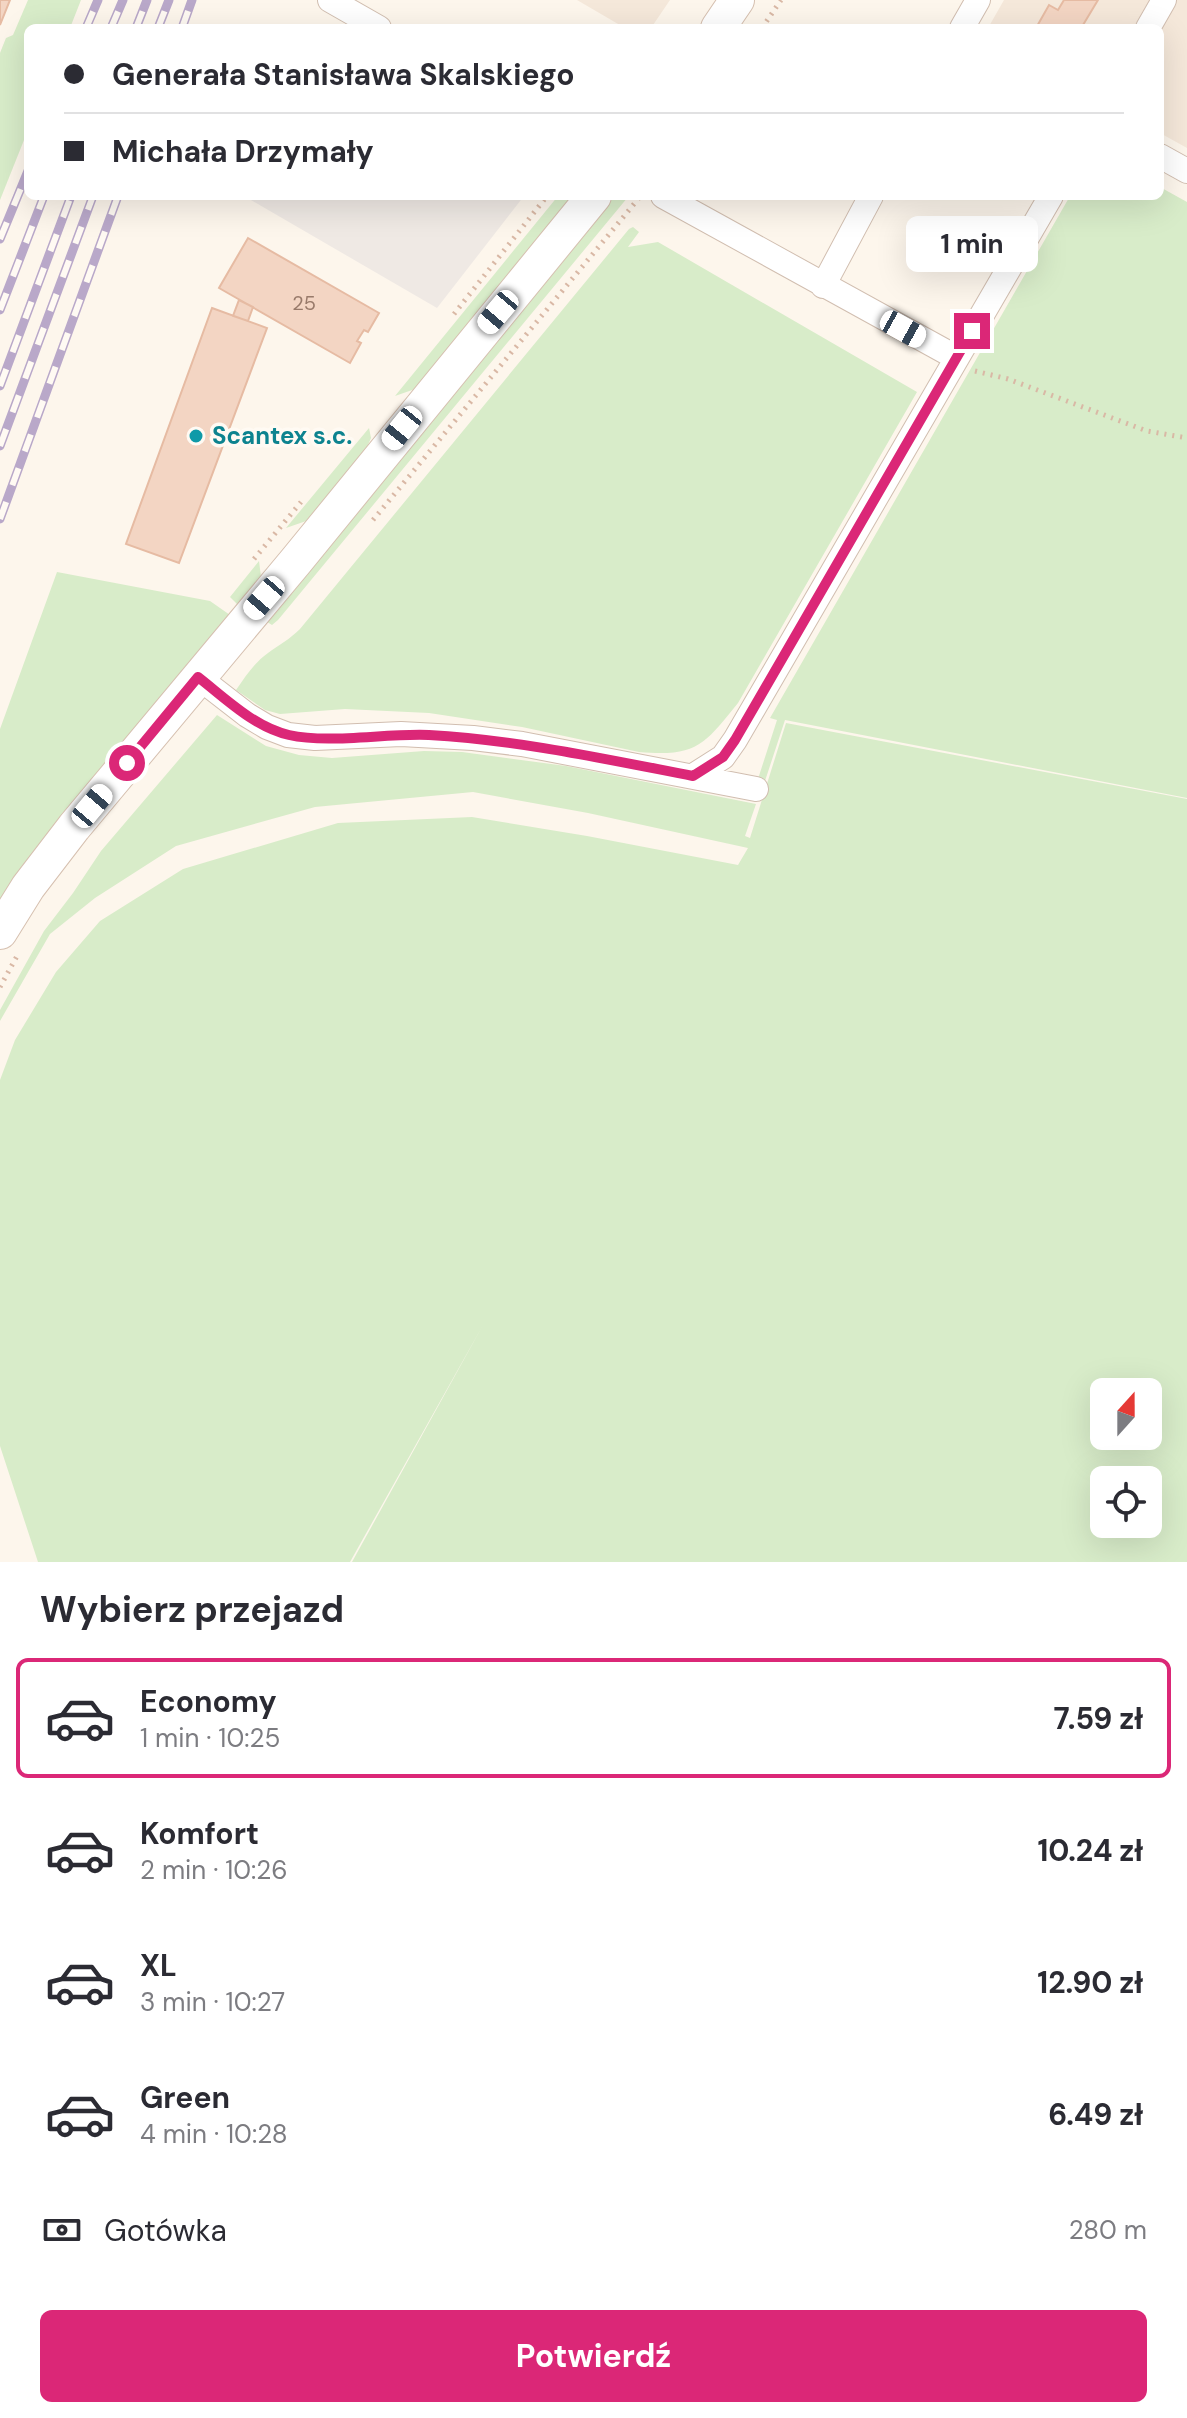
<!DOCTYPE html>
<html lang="pl">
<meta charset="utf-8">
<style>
body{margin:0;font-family:"DM Sans",sans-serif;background:#f2f2f3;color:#2b2b33;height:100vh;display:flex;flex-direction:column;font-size:30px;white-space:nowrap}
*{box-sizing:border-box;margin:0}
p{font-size:26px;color:#7c7c81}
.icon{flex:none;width:44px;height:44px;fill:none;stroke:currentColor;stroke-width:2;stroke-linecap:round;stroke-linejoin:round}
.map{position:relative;height:1562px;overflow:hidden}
.sheet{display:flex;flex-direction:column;background:#fff;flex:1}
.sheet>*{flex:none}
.hud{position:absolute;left:24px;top:24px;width:1140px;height:176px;border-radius:12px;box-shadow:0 8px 32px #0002;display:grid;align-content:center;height:176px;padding:0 40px;background:#fff}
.needle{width:52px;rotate:21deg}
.buttons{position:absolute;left:1090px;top:1378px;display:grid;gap:16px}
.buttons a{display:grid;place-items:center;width:72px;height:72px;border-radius:12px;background:#fff;box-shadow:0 8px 32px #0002;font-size:40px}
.end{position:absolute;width:36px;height:36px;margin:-18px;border:10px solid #db2777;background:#fff;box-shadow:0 0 0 4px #fff}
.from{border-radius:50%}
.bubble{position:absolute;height:56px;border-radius:12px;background:#fff;box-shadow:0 8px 32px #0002;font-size:26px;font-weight:700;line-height:56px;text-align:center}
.car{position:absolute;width:24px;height:48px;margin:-24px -12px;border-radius:10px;box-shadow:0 0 6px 2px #0007;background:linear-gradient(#fff 24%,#345 0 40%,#fff 0 76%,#345 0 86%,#fff 0)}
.hud b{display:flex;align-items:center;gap:28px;height:76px;font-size:30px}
.hud b+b{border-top:2px solid #e1e1e2}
.hud i{width:20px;height:20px;background:#2b2b33}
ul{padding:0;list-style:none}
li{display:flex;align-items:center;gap:24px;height:120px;margin:0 16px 12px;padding:0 24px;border:4px solid transparent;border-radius:12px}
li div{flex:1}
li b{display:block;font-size:30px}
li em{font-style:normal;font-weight:700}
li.on{border-color:#db2777}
li>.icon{width:72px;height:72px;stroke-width:1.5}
h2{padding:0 40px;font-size:36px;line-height:96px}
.pay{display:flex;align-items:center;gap:20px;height:88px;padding:0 40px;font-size:30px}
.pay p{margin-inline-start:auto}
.cta{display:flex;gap:16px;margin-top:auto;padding:16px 40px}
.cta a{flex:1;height:92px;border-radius:12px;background:#db2777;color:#fff;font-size:32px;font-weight:700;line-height:92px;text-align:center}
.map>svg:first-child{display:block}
</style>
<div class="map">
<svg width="1187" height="1562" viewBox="0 0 1187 1562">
<rect width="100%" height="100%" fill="#fdf6ec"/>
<path fill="#f5e8da" d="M577,0H670L651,28H625Z
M1004,0H1187V148L1160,133V28H988Z"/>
<path fill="#efe9e4" d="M244,196H524L437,308Z"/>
<path fill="#d8ecc9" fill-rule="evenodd" d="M28,0H81L70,28H28V130L0,200V53L6,38L13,35Z
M1160,187L1187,202V798L785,720L765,781L758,779L777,720L770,718L1070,196H1160Z
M558,196H574L415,389L395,396Z
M628,197L278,620L272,625L264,620L602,205L616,198Z
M633,227L639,232L628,247L658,242L917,392L738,703C704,745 697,757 639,752L522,727L429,713L345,709L280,714L265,710L236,690C246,676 254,663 268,653C279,645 290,639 300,629L629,229Z
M369,428L371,438L367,447L309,520L286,528Z
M259,561L261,577L238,605L230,597Z
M57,572L210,601L230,615L0,907V729Z
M217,715L266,746L299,755L332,758L424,751L462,752L566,766L756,804L745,836L750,838L786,723L1187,799V1562H352L483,1325L350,1562H38L0,1446V1080L15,1040L56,972L100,921L183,869L338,823L472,817L587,836L738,865L748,848L588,813L473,792L315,807L176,846L95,898L50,934L0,1021V1010L44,931L73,893L101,851ZM1104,1392H1148V1436H1104ZM1104,1480H1148V1524H1104Z"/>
<path fill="#f3d5c3" stroke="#e6bba3" stroke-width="2" d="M0,0H10L0,25Z
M1064,0H1098L1083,25L1087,28H1036L1049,5L1058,10Z
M248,238L379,313L368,332L364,330L357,341L361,343L350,363L219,288Z
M239,300L253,307L248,321L233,316Z
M212,308L267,328L179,563L126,544Z"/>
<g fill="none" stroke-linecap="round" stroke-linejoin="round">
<g stroke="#d1beb0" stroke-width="26">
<path id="street" d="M330,0L379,28
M962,28L978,0
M1148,28L1164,0
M1160,156L1187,171
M663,196L957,358
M823,286L871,196
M198,677L247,715L267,727L288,735L315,738L401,734L473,738L522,744L756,789
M693,776L723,757L735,740L1051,196"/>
</g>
<g stroke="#d6c0b0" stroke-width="36">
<path id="secondary" d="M718,28L737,0
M0,932L28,887L74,827L296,561L594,196"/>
</g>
<path stroke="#d9b8a5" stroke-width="5" stroke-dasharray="2 6" stroke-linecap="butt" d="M762,28L781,0
M454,314L547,196
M975,371L1008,379L1147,431L1187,438
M373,520L639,198
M254,559L301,502
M0,987L17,956"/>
<use href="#street" stroke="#fff" stroke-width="24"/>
<use href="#secondary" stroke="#fff" stroke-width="34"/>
<g stroke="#b9a8c9" stroke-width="9">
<path id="rail" d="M86,28L98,0
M111,28L123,0
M136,28L147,0
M158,28L169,0
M182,28L192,0
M0,239L28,171
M0,310L44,196
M0,386L71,196
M0,446L93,196
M0,519L118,196"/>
</g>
<use href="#rail" stroke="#fffaf3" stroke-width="6" stroke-dasharray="18" stroke-linecap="butt"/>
</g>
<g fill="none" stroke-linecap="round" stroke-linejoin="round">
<path stroke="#db2777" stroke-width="10" d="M127,763L198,677C225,698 254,727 289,735C329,744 386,733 429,735C518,740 605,759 693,776L723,757L735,740L972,331"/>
</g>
<circle fill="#0f9aa8" stroke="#fffaf3" stroke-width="3" cx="196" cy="436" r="8"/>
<g text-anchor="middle" stroke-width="7" stroke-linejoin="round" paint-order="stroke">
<g font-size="20" fill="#987a6a">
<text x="304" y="310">25</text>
</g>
<g font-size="24" font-weight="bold" fill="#0d838f" stroke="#fffaf3" text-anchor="start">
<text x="212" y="444">Scantex s.c.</text>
</g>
</g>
</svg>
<div class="buttons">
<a><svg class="needle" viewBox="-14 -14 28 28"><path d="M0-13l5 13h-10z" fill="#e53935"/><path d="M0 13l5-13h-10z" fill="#7c7c81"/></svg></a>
<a><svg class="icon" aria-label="locate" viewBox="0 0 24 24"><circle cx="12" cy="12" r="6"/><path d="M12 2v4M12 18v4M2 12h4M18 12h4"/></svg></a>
</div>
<i class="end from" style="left:127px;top:763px"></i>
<i class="end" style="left:972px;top:331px"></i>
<div class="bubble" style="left:906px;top:216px;width:132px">1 min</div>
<i class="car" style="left:498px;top:312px;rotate:220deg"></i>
<i class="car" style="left:903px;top:329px;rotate:119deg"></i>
<i class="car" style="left:402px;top:428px;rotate:219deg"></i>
<i class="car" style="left:264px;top:598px;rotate:221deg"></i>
<i class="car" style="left:92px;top:806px;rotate:40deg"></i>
<div class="hud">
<b><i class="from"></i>Generała Stanisława Skalskiego</b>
<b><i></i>Michała Drzymały</b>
</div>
</div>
<section class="sheet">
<h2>Wybierz przejazd</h2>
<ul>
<li class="on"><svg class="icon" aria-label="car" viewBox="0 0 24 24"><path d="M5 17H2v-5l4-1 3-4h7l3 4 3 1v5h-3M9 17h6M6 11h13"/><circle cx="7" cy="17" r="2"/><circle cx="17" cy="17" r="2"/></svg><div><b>Economy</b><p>1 min · 10:25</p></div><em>7.59 zł</em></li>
<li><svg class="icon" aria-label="car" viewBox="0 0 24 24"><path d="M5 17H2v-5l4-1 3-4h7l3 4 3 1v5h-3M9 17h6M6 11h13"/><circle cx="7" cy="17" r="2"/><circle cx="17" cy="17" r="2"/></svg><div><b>Komfort</b><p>2 min · 10:26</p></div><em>10.24 zł</em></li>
<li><svg class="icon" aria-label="car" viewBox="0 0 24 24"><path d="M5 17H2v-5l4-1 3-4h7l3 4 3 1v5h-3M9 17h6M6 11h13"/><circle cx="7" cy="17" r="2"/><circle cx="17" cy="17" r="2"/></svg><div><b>XL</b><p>3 min · 10:27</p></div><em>12.90 zł</em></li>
<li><svg class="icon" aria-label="car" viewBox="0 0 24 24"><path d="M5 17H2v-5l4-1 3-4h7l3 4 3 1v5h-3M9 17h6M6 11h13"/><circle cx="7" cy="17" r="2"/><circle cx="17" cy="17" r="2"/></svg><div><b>Green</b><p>4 min · 10:28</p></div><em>6.49 zł</em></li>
</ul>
<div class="pay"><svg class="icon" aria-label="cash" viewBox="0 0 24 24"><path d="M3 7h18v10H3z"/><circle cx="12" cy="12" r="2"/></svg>Gotówka<p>280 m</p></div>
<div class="cta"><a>Potwierdź</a></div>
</section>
